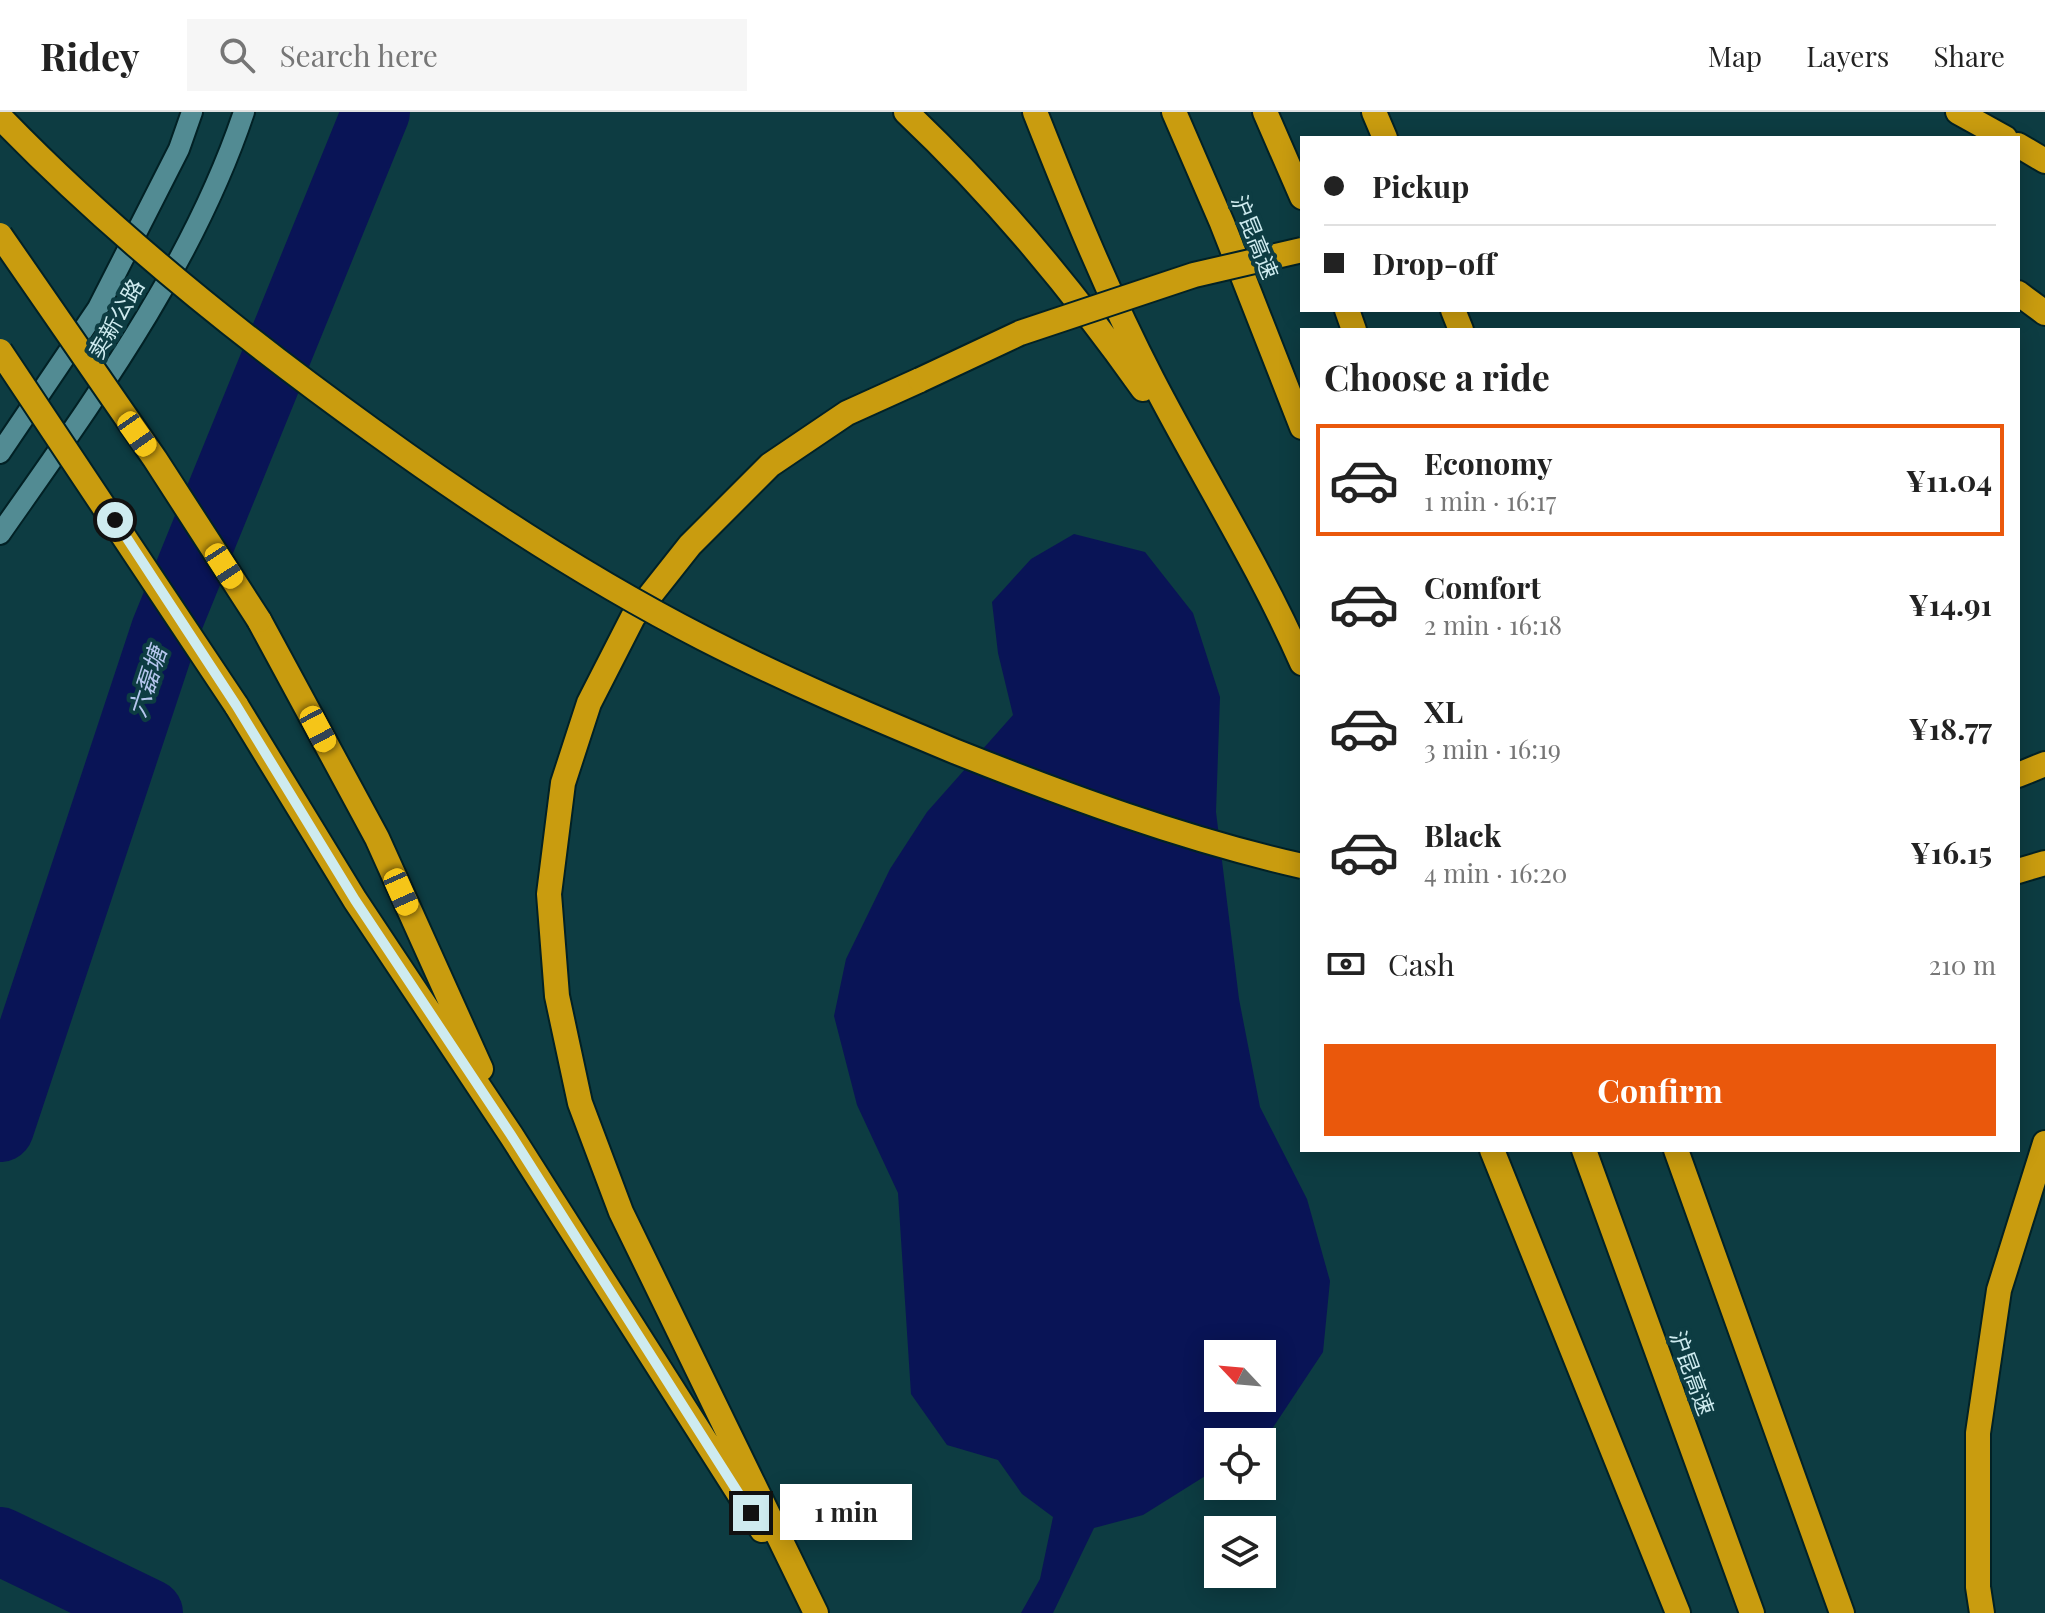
<!DOCTYPE html>
<meta charset="utf-8">
<style>
body{margin:0;font-family:"Playfair Display","Noto Sans SC",serif;background:#f6f6f6;color:#222;height:100vh;display:flex;flex-direction:column;font-size:30px;white-space:nowrap}
*{box-sizing:border-box;margin:0}
p{font-size:26px;color:#767676}
.icon{flex:none;width:44px;height:44px;fill:none;stroke:currentColor;stroke-width:2;stroke-linecap:round;stroke-linejoin:round}
.map{position:relative;flex:1;overflow:hidden}
.details{position:absolute;left:1300px;top:216px;width:720px;height:824px;display:flex;flex-direction:column;background:#fff;border-radius:0px;box-shadow:0 4px 20px #0003}
.details>*{flex:none}
.top-card{position:absolute;left:1300px;top:24px;width:720px;height:176px;border-radius:0px;box-shadow:0 4px 20px #0003;display:grid;align-content:center;height:176px;padding:0 24px;background:#fff}
.needle{width:52px;rotate:296deg}
.controls{position:absolute;left:1204px;top:1228px;display:grid;gap:16px}
.controls a{display:grid;place-items:center;width:72px;height:72px;border-radius:0px;background:#fff;box-shadow:0 4px 20px #0003;font-size:40px}
.end{position:absolute;width:36px;height:36px;margin:-18px;border:10px solid #ceebef;background:#111;box-shadow:0 0 0 4px #111}
.from{border-radius:50%}
.bubble{position:absolute;height:56px;border-radius:0px;background:#fff;box-shadow:0 4px 20px #0003;font-size:26px;font-weight:700;line-height:56px;text-align:center}
.car{position:absolute;width:24px;height:48px;margin:-24px -12px;border-radius:10px;box-shadow:0 0 6px 2px #0007;background:linear-gradient(#f5c518 24%,#345 0 40%,#f5c518 0 76%,#345 0 86%,#f5c518 0)}
.top-card b{display:flex;align-items:center;gap:28px;height:76px;font-size:30px}
.top-card b+b{border-top:2px solid #e0e0e0}
.top-card i{width:20px;height:20px;background:#222}
ul{padding:0;list-style:none}
li{display:flex;align-items:center;gap:24px;height:112px;margin:0 16px 12px;padding:0 8px;border:4px solid transparent;border-radius:0px}
li div{flex:1}
li b{display:block;font-size:30px}
li em{font-style:normal;font-weight:700}
li.selected{border-color:#ea580c}
li>.icon{width:72px;height:72px;stroke-width:1.5}
h2{padding:0 24px;font-size:36px;line-height:96px}
.pay{display:flex;align-items:center;gap:20px;height:88px;padding:0 24px;font-size:30px}
.pay p{margin-inline-start:auto}
.button{display:flex;gap:16px;margin-top:auto;padding:16px 24px}
.button a{flex:1;height:92px;border-radius:0px;background:#ea580c;color:#fff;font-size:32px;font-weight:700;line-height:92px;text-align:center}
header{display:flex;align-items:center;gap:48px;box-sizing:border-box;height:112px;padding:0 40px;background:#fff;border-bottom:2px solid #e0e0e0}
header strong{font-size:38px}
nav{display:flex;gap:44px;margin-inline-start:auto;font-size:28px}
.search{width:560px;height:72px;background:#f6f6f6;display:flex;align-items:center;gap:20px;box-sizing:border-box;padding:0 28px;border-radius:0px;color:#767676;font-size:30px}
.map>svg:first-child{display:block}
</style>
<header>
<strong>Ridey</strong>
<div class="search"><svg class="icon" aria-label="search" viewBox="0 0 24 24"><circle cx="10" cy="10" r="6"/><path d="M15 15l6 6"/></svg>Search here</div>
<nav><a>Map</a><a>Layers</a><a>Share</a></nav>
</header>
<div class="map">
<svg width="2045" height="1501" viewBox="0 0 2045 1501">
<rect width="100%" height="100%" fill="#0d3c42"/>
<path fill="#091456" fill-rule="evenodd" d="M1074,422L1145,440L1193,501L1220,585L1216,700L1239,887L1260,995L1307,1087L1330,1169L1323,1240L1266,1326L1260,1330H1218V1356L1143,1403L1094,1416L1053,1501H1021L1040,1467L1053,1405L1022,1382L998,1348L947,1333L911,1282L898,1081L857,993L834,904L846,847L890,757L927,700L1013,603L998,541L992,490L1031,447ZM1218,1242H1262V1286H1218Z"/>
<g fill="none" stroke-linecap="round" stroke-linejoin="round">
<path stroke="#091456" stroke-width="68" d="M0,1016L165,518L376,0
M0,1429L149,1501"/>
<g stroke="#022125" stroke-width="24">
<path id="secondary" d="M0,341L98,196L179,37L192,0
M0,422C93,289 192,155 244,0"/>
</g>
<g stroke="#022125" stroke-width="28">
<path id="highway" d="M906,0C995,84 1072,177 1143,277
M1035,0C1071,91 1107,180 1152,267C1201,362 1259,453 1302,551
M1174,0L1222,111L1302,315
M1265,0L1302,85
M1374,0L1385,26
M1958,0L2005,26
M2018,33L2045,49
M2018,181L2045,201
M1347,198L1354,218
M1453,198L1461,218
M259,508L377,726L481,957
M236,593L355,788L511,1023L762,1418
M2018,663L2045,652
M2018,759L2045,751
M1492,1038L1678,1501
M1584,1038L1752,1501
M1676,1038L1842,1501
M816,1501L621,1100L580,991L557,884L549,782L563,671L589,591L633,505L690,433L770,353L847,301L920,268
M1982,1501L1978,1475V1321L1999,1178L2045,1031"/>
</g>
<use href="#secondary" stroke="#528b93" stroke-width="20"/>
<use href="#highway" stroke="#c99c0f" stroke-width="24"/>
<g stroke="#022125" stroke-width="28" stroke-linecap="butt">
<path id="highway-bridge" d="M0,5C113,122 242,225 373,319C478,395 588,467 703,526C785,568 870,604 954,639C1067,684 1183,727 1302,754
M0,123L155,347L259,508
M0,239L236,593
M920,268L1020,221L1194,163L1302,138"/>
</g>
<use href="#highway-bridge" stroke="#c99c0f" stroke-width="24"/>
</g>
<g fill="none" stroke-linecap="round" stroke-linejoin="round">
<path stroke="#ceebef" stroke-width="10" d="M115,408L236,593L355,788L511,1023L751,1401"/>
</g>
<g text-anchor="middle" stroke-width="8" stroke-linejoin="round" paint-order="stroke">
<g font-size="22" fill="#ceebef" stroke="#0d3c42">
<text transform="translate(1255 125) rotate(68)" y="8">沪昆高速</text>
<text transform="translate(116 207) rotate(-60)" y="8">卖新公路</text>
<text transform="translate(1692 1261) rotate(70)" y="8">沪昆高速</text>
</g>
<g font-size="24" font-style="italic" fill="#b5c6ee" stroke="#0d3c42">
<text transform="translate(148 570) rotate(-72)" y="8">六磊塘</text>
</g>
</g>
</svg>
<div class="controls">
<a><svg class="needle" viewBox="-14 -14 28 28"><path d="M0-13l5 13h-10z" fill="#e53935"/><path d="M0 13l5-13h-10z" fill="#767676"/></svg></a>
<a><svg class="icon" aria-label="locate" viewBox="0 0 24 24"><circle cx="12" cy="12" r="6"/><path d="M12 2v4M12 18v4M2 12h4M18 12h4"/></svg></a>
<a><svg class="icon" aria-label="layers" viewBox="0 0 24 24"><path d="M12 4l9 5-9 5-9-5zM3 14l9 5 9-5"/></svg></a>
</div>
<i class="end from" style="left:115px;top:408px"></i>
<i class="end" style="left:751px;top:1401px"></i>
<div class="bubble" style="left:780px;top:1372px;width:132px">1 min</div>
<i class="car" style="left:137px;top:322px;rotate:145deg"></i>
<i class="car" style="left:224px;top:454px;rotate:147deg"></i>
<i class="car" style="left:318px;top:617px;rotate:152deg"></i>
<i class="car" style="left:401px;top:780px;rotate:156deg"></i>
<div class="top-card">
<b><i class="from"></i>Pickup</b>
<b><i></i>Drop-off</b>
</div>
<section class="details">
<h2>Choose a ride</h2>
<ul>
<li class="selected"><svg class="icon" aria-label="car" viewBox="0 0 24 24"><path d="M5 17H2v-5l4-1 3-4h7l3 4 3 1v5h-3M9 17h6M6 11h13"/><circle cx="7" cy="17" r="2"/><circle cx="17" cy="17" r="2"/></svg><div><b>Economy</b><p>1 min · 16:17</p></div><em>¥11.04</em></li>
<li><svg class="icon" aria-label="car" viewBox="0 0 24 24"><path d="M5 17H2v-5l4-1 3-4h7l3 4 3 1v5h-3M9 17h6M6 11h13"/><circle cx="7" cy="17" r="2"/><circle cx="17" cy="17" r="2"/></svg><div><b>Comfort</b><p>2 min · 16:18</p></div><em>¥14.91</em></li>
<li><svg class="icon" aria-label="car" viewBox="0 0 24 24"><path d="M5 17H2v-5l4-1 3-4h7l3 4 3 1v5h-3M9 17h6M6 11h13"/><circle cx="7" cy="17" r="2"/><circle cx="17" cy="17" r="2"/></svg><div><b>XL</b><p>3 min · 16:19</p></div><em>¥18.77</em></li>
<li><svg class="icon" aria-label="car" viewBox="0 0 24 24"><path d="M5 17H2v-5l4-1 3-4h7l3 4 3 1v5h-3M9 17h6M6 11h13"/><circle cx="7" cy="17" r="2"/><circle cx="17" cy="17" r="2"/></svg><div><b>Black</b><p>4 min · 16:20</p></div><em>¥16.15</em></li>
</ul>
<div class="pay"><svg class="icon" aria-label="cash" viewBox="0 0 24 24"><path d="M3 7h18v10H3z"/><circle cx="12" cy="12" r="2"/></svg>Cash<p>210 m</p></div>
<div class="button"><a>Confirm</a></div>
</section>
</div>
